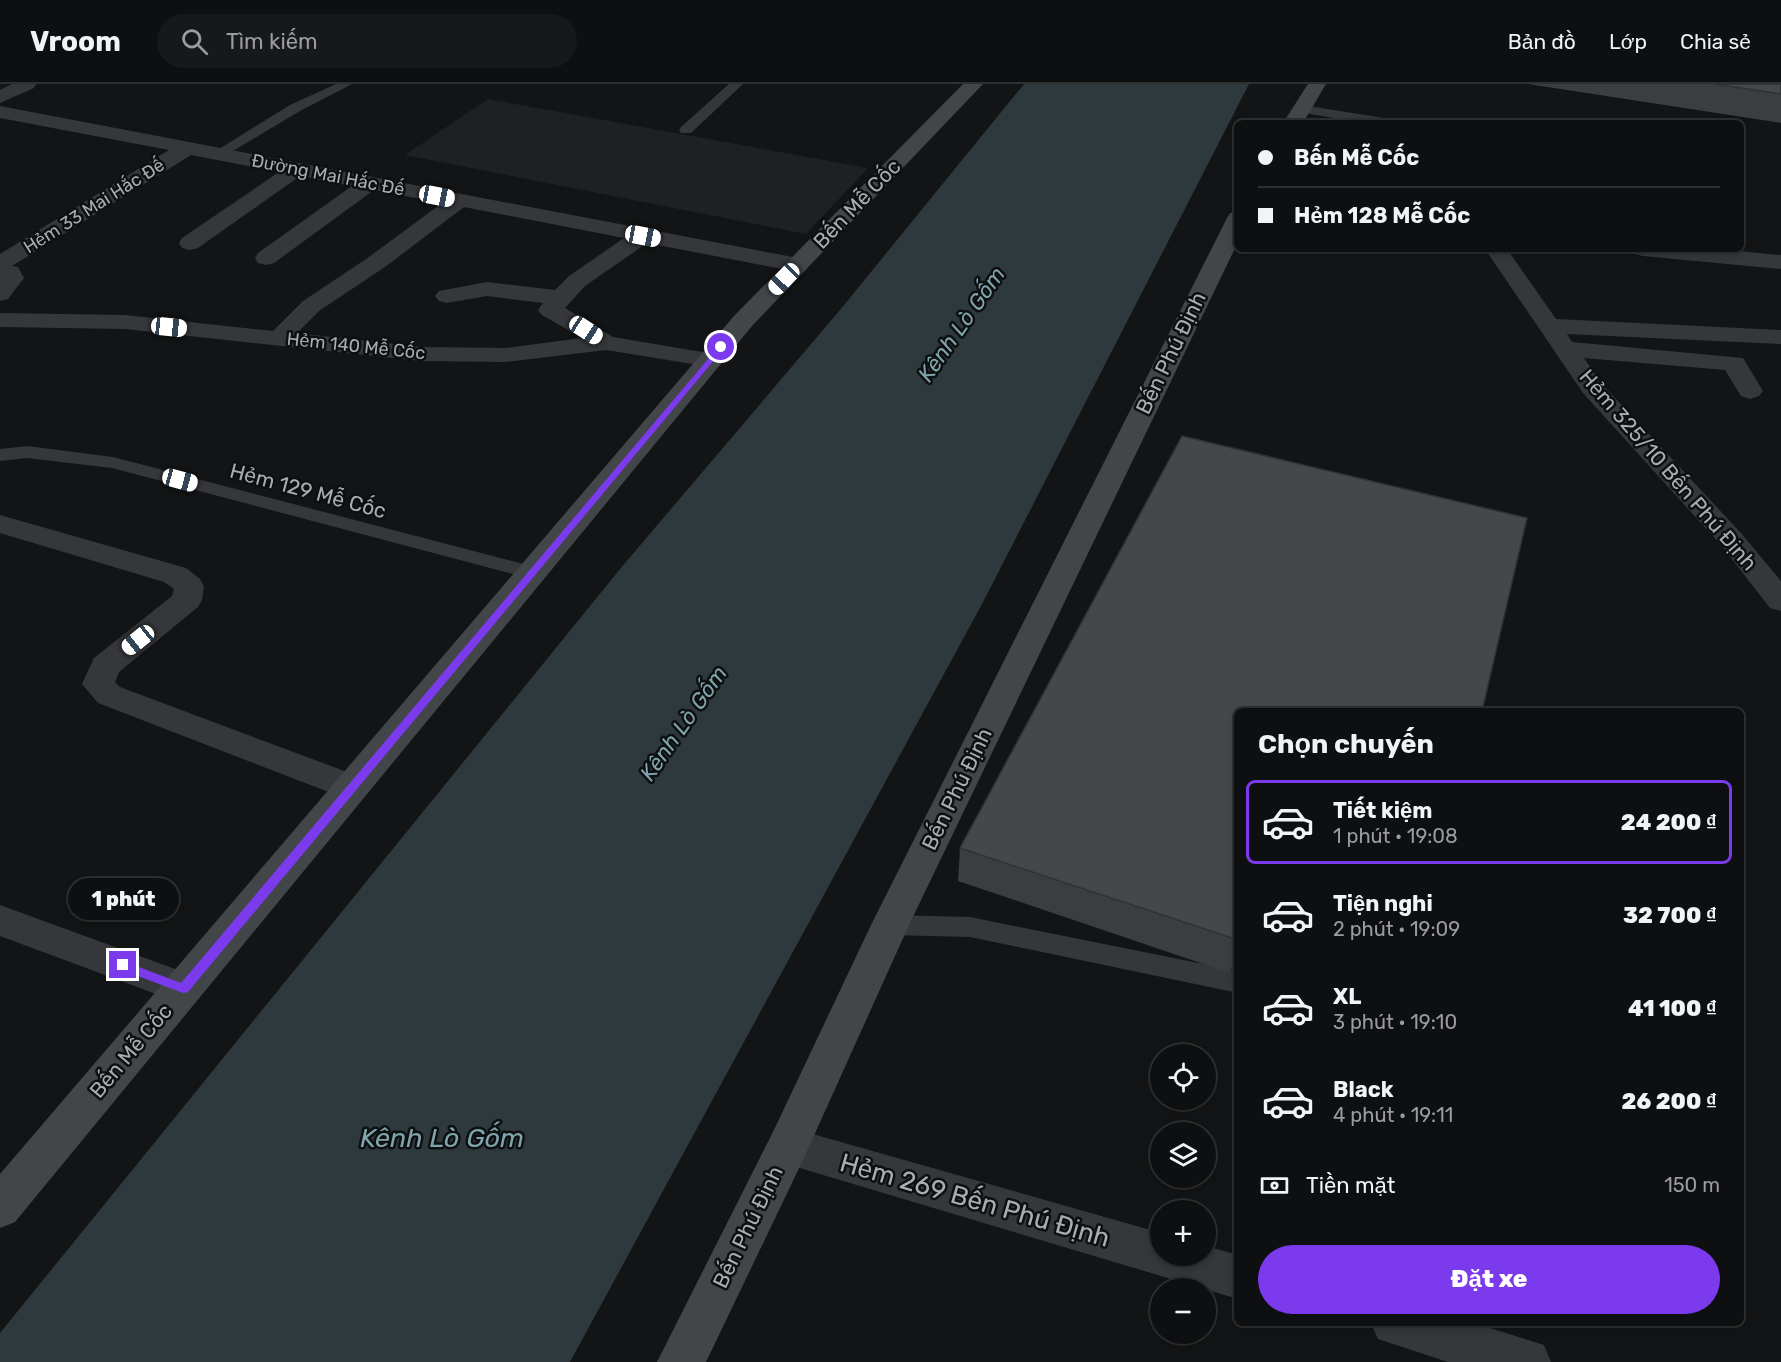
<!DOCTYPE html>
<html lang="vi">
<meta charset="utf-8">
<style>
body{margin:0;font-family:Rubik,sans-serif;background:#171819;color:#f1f3f6;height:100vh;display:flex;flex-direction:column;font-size:22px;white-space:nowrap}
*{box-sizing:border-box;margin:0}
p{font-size:20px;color:#9b9c9f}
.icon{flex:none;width:33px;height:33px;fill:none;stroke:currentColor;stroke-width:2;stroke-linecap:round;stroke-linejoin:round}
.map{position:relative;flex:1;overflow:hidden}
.side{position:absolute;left:1234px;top:624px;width:510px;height:618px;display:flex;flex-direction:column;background:#0e0f10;border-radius:9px;box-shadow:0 3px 9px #0003,0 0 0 2px #2e2f30}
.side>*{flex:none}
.banner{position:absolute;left:1234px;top:36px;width:510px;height:132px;border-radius:9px;box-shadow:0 3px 9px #0003,0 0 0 2px #2e2f30;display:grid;align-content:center;height:132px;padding:0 24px;background:#0e0f10}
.buttons{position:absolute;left:1150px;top:960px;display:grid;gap:12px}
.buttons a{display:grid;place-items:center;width:66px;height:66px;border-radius:50%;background:#0e0f10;box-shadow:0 3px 9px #0003,0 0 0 2px #2e2f30;font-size:30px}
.end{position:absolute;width:27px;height:27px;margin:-14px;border:8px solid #7c3aed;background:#fff;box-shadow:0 0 0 3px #fff}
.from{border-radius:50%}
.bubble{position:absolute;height:42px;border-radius:21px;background:#0e0f10;box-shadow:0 3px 9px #0003,0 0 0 2px #2e2f30;font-size:20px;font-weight:800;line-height:42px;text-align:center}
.car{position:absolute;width:18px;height:36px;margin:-18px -9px;border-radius:8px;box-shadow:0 0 4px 2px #0007;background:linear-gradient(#fff 24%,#345 0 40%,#fff 0 76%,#345 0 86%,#fff 0)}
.banner b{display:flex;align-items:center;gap:21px;height:57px;font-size:22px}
.banner b+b{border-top:2px solid #2e2f30}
.banner i{width:15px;height:15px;background:#f1f3f6}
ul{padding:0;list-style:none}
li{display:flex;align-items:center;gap:18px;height:84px;margin:0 12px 9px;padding:0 12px;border:3px solid transparent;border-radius:9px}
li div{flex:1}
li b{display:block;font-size:22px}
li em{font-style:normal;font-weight:800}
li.active{border-color:#7c3aed}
li>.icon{width:54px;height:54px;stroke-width:1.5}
h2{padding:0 24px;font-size:27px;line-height:72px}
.pay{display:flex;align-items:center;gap:15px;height:66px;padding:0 24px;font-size:22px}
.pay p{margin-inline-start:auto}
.button{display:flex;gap:12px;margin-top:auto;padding:12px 24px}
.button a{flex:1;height:69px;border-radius:36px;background:#7c3aed;color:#fff;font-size:24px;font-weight:800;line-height:69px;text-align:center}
header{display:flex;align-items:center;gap:36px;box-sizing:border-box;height:84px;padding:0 30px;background:#0e0f10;border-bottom:2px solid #2e2f30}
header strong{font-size:28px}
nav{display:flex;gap:33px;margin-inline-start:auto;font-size:21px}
.search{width:420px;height:54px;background:#171819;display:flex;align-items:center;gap:15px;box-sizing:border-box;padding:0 21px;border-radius:33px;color:#9b9c9f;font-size:22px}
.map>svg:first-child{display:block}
</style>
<header>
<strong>Vroom</strong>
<div class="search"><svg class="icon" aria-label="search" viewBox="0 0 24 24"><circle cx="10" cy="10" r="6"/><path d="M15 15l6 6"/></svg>Tìm kiếm</div>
<nav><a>Bản đồ</a><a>Lớp</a><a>Chia sẻ</a></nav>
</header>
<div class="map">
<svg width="1781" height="1278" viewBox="0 0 1781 1278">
<rect width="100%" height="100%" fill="#131415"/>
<path fill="#1f2022" d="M488,15L868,84L806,150L405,71Z"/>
<path fill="#2e393d" d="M1024,0H1249L982,520L570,1278H0V1249L620,485L840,226Z"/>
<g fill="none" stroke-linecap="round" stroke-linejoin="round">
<path fill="#35373a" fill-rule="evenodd" d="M336,0H352L300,27L223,73L218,74L211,70L290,21Z
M729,0H743L691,49H681L679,46L681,43Z
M1302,21L1390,35L1397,39H1365L1297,28L1295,25Z
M27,362L113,373L539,484L542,489L539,494L532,495L112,384L27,374L0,377V365Z
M890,831L970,833L1238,887V909L970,853L890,851L881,848L877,841L881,834Z"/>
<path fill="#35373a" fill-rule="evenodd" d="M12,0H36L34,4L0,19V6Z
M0,22L798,174L806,176L809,181L806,186L798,188L647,159L585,202L565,224L613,253L720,271L723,276L720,281L711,283L606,266L506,278L421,277L125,245L0,243V229L125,231L273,247L303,217L369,173L442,119L374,106L274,179L266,181L258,179L255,174L258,169L352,102L300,92L198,164L190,166L182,164L179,159L182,154L279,88L191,71L12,182L18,183L24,194L8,215L0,217V170L169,66L0,34ZM464,123L624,154L569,192L555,206L487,198L439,207L435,212L439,217L447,219L487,212L543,219L538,226L542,231L582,254L506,264L421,263L297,249L319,227L385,183Z
M1485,165H1507L1556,235L1781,246V260L1567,250L1572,258L1743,274L1763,307L1759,312L1750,315L1741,312L1725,286L1584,274L1601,299L1741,449L1781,497V527L1770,524L1721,461L1583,309Z
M1632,165H1715L1781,171V185L1643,172L1635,170Z
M0,431L186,484L200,495L204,502L202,516L198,523L119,588L115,598L120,603L363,694L368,703L363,712L351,716L339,712L98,619L82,600L94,574L172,512L174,505L164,498L0,449Z
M0,821L197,893L202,904L197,915L183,920L0,852Z
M788,1043L1161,1149V1172H1206V1162L1238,1171V1215L773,1076L767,1062L773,1048Z
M1371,1239H1474L1544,1261L1551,1278H1448L1378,1255Z"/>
<path fill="#434649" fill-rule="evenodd" d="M963,0H983L752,242L15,1138L0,1144V1090L734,232Z
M1308,0H1326L1303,39H1283Z
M1238,128V158L909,841L803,1076L706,1278H657L773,1048L871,841L1227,134L1230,129Z"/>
</g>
<path fill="#3b3d40" d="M1528,0H1781V39Z
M1238,627V866L1230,889L958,797L960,764Z"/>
<path fill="#303234" d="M1238,861V866L1230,889Z"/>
<path fill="#45474a" stroke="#303234" stroke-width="1.5" d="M1714,0H1781V10Z
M1182,352L1527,434L1482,627H1238V856L960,764Z"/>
<path fill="#7c3aed" d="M719,262L725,263L188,908L183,909L119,885L117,881L123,877L181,899Z"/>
<g text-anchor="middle" stroke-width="5" stroke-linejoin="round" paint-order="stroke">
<g font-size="18" fill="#a6aeb4" stroke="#0e0f10">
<text transform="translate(328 91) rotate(11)" y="6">Đường Mai Hắc Đế</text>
<text transform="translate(94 122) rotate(-32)" y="6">Hẻm 33 Mai Hắc Đế</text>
<text transform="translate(356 262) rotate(6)" y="6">Hẻm 140 Mễ Cốc</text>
</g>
<g font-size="21" fill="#a6aeb4" stroke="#0e0f10">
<text transform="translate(857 120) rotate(-46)" y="7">Bến Mễ Cốc</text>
<text transform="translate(1171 269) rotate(-64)" y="7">Bến Phú Định</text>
<text transform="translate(1668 386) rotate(49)" y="7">Hẻm 325/10 Bến Phú Định</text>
<text transform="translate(308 407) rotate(15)" y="7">Hẻm 129 Mễ Cốc</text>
<text transform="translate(957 705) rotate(-64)" y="7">Bến Phú Định</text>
<text transform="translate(131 967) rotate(-50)" y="7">Bến Mễ Cốc</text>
<text transform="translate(748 1143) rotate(-64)" y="7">Bến Phú Định</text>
</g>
<g font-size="22" font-style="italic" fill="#7fa4ad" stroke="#0e0f10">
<text transform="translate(961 240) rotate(-55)" y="8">Kênh Lò Gốm</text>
<text transform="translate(683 639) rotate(-55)" y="8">Kênh Lò Gốm</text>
</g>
<g font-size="26" fill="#a6aeb4" stroke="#0e0f10">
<text transform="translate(975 1116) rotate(16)" y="9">Hẻm 269 Bến Phú Định</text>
</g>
<g font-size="27" font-style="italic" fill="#7fa4ad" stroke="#0e0f10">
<text x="442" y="1063">Kênh Lò Gốm</text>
</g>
</g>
</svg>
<div class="buttons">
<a><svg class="icon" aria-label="locate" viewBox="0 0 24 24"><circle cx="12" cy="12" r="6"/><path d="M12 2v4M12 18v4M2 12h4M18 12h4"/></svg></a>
<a><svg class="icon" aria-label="layers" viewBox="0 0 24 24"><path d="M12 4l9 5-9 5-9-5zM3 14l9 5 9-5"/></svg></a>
<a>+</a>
<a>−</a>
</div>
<i class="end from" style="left:721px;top:263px"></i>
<i class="end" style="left:123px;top:881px"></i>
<div class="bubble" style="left:68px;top:794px;width:111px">1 phút</div>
<i class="car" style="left:437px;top:112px;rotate:101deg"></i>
<i class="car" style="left:643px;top:152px;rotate:101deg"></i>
<i class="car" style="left:784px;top:195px;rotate:224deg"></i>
<i class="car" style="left:169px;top:243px;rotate:96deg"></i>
<i class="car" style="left:586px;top:246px;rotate:123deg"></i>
<i class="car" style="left:180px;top:396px;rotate:105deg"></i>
<i class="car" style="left:138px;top:556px;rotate:231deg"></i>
<div class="banner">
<b><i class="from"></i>Bến Mễ Cốc</b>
<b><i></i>Hẻm 128 Mễ Cốc</b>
</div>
<section class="side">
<h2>Chọn chuyến</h2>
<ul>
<li class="active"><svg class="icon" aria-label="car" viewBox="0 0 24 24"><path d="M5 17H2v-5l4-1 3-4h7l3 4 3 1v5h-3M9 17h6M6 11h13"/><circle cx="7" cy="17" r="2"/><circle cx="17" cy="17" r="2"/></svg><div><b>Tiết kiệm</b><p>1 phút · 19:08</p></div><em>24 200 ₫</em></li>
<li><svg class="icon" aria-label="car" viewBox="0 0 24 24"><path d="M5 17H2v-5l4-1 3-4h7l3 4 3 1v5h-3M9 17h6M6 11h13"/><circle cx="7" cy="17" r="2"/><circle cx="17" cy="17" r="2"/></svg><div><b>Tiện nghi</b><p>2 phút · 19:09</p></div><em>32 700 ₫</em></li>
<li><svg class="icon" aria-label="car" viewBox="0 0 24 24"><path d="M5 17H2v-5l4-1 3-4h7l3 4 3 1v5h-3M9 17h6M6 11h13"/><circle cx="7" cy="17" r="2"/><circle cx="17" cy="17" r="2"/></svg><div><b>XL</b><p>3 phút · 19:10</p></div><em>41 100 ₫</em></li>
<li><svg class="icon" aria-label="car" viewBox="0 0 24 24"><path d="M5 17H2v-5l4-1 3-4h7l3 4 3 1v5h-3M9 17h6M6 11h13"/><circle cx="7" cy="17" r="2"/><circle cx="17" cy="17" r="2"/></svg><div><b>Black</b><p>4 phút · 19:11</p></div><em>26 200 ₫</em></li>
</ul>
<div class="pay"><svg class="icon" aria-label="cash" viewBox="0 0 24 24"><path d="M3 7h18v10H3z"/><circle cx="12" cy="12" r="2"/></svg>Tiền mặt<p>150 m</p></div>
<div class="button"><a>Đặt xe</a></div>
</section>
</div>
